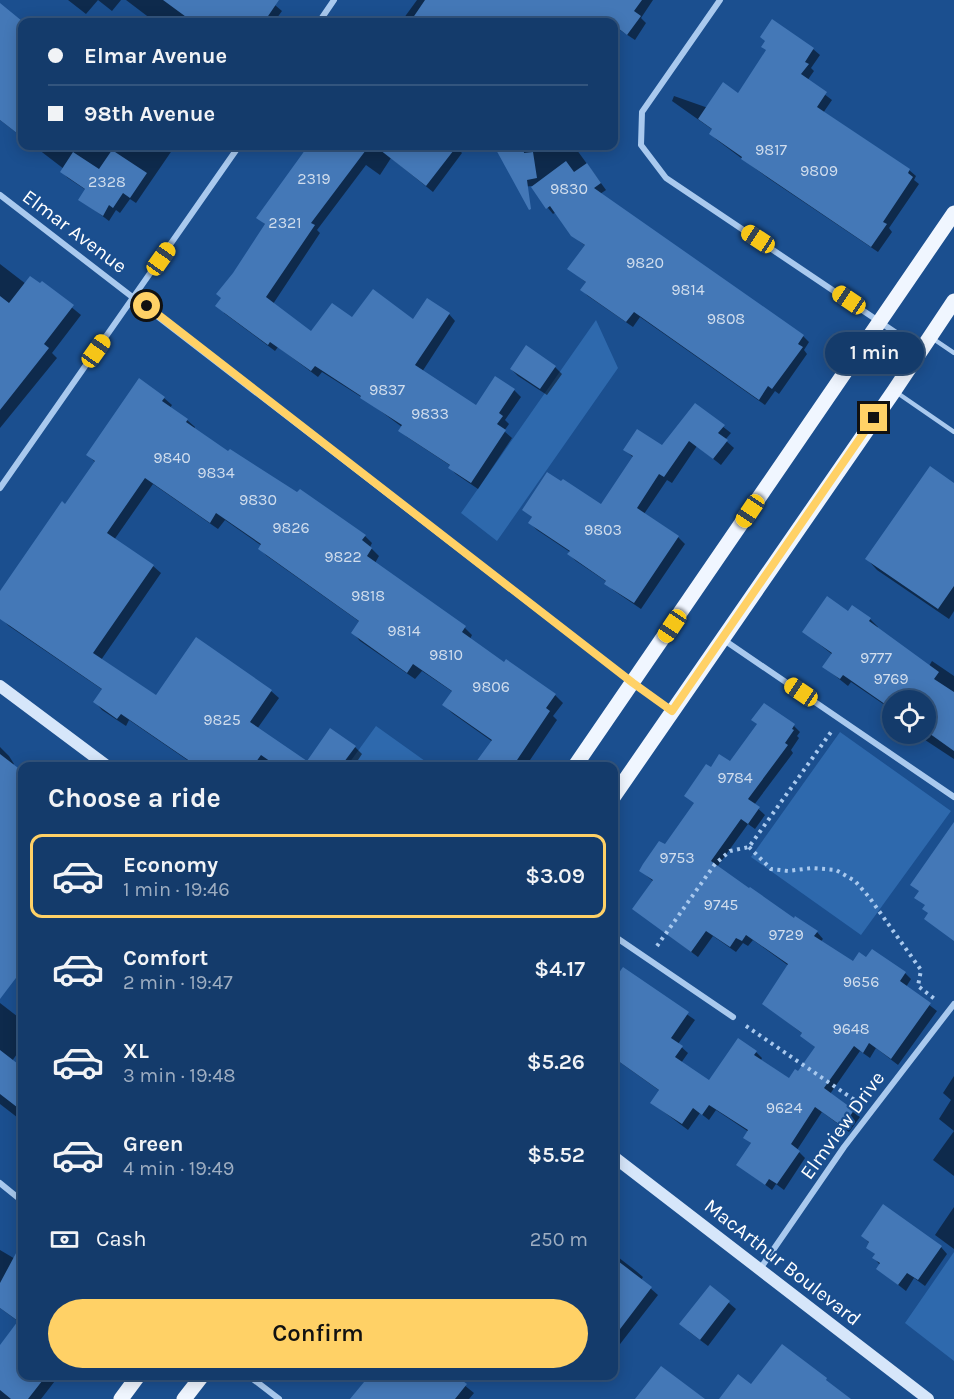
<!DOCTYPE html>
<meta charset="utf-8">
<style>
body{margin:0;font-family:Karla,sans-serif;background:#1d4271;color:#f1f3f6;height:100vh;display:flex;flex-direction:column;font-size:22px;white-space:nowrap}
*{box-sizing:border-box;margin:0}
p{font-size:20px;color:#9dadc1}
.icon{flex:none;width:33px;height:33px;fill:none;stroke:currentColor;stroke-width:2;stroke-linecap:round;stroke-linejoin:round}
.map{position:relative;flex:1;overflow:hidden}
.sheet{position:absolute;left:18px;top:762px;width:600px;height:618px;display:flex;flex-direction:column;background:#143b6b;border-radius:12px;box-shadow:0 3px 15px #0003,0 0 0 2px #33557e}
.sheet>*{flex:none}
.top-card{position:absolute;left:18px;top:18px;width:600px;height:132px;border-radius:12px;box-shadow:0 3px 15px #0003,0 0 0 2px #33557e;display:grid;align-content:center;height:132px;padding:0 30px;background:#143b6b}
.fabs{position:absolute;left:882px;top:690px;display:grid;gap:12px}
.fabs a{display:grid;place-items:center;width:54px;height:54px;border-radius:50%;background:#143b6b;box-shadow:0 3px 15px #0003,0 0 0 2px #33557e;font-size:30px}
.end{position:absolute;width:27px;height:27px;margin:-14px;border:8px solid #ffd166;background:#111;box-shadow:0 0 0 3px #111}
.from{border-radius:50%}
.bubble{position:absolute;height:42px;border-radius:21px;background:#143b6b;box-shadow:0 3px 15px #0003,0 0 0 2px #33557e;font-size:20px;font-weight:600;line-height:42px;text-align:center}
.car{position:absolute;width:18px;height:36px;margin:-18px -9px;border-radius:8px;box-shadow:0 0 4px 2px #0007;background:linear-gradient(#f5c518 24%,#345 0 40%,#f5c518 0 76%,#345 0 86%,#f5c518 0)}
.top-card b{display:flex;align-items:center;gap:21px;height:57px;font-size:22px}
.top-card b+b{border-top:2px solid #33557e}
.top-card i{width:15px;height:15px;background:#f1f3f6}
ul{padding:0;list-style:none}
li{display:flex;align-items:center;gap:18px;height:84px;margin:0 12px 9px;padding:0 18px;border:3px solid transparent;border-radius:12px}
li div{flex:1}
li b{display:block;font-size:22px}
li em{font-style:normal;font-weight:600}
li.selected{border-color:#ffd166}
li>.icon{width:54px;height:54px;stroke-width:1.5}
h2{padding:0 30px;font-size:27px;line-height:72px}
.pay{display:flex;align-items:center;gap:15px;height:66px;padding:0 30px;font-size:22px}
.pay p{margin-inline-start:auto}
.action{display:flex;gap:12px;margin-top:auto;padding:12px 30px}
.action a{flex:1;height:69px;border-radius:36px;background:#ffd166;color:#111;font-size:24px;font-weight:600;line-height:69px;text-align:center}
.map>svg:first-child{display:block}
</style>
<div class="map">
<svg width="954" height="1399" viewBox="0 0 954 1399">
<rect width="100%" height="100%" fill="#1b4f8f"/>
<path fill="#2e69ad" d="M596,320L618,368L497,541L461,513Z
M376,726L432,766H347Z
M840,732L951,811L861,935L751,857Z
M954,1252V1361L905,1323Z"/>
<path fill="#0007" d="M68,0H98L86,14Z
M98,0H121L112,11Z
M126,0H269L282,11L274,22H155Z
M417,0H653L641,18L646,23L635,40L614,26V22H401Z
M0,14L22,31V137L0,120Z
M813,49L820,55L811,68L814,71L807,81L832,100L823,113L909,170L916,176L914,180L919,184L889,228L892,232L878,252L768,178L717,140L711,134L713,130L672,101L674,96L748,122Z
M34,146H175L136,203L130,199L120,213L116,210L109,221L80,199L86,190L68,178L62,172L64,169Z
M310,146H456L462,153L433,192L391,158L380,175L366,165L317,230L320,233L273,304L311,333L352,320L413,322L449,314L455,321L422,372L476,407L514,390L521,397L505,420L509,424L504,431L512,438L478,489L456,474L450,468L451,466L407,437L400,431L402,427L363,398L322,372L318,377L278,347L275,351L224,313L234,274L266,225L258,218Z
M496,146H574L606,190L600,194L803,336L809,342L804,350L807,354L779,394L775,391L765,405L640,317L633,327L588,296L582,290L587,283L569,269L586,246L579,241L556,212L553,214L548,208L532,186L522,187L515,181Z
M0,264L26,284L40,285L42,283L81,315L52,353L57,358L0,428Z
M555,367L562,374L547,395L518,376L511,369Z
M164,398L172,405L170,408L187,420L195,427L194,429L229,453L365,536L372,543L370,547L379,556L375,563L465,628L472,635L470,639L504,664L555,695L563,703L553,716L557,720L526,766H474L493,742L452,713L444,705L453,692L422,671L415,679L360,641L353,633L360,622L267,556L260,549L262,546L225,520L218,529L153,484L114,540L153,566L161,573L101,660L156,697L271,691L279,698L257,729L308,763L355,747L362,754L354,766H196L129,720L126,726L102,710L95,702L103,690L9,626L1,618L0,594L96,463L88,455Z
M695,405L731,433L725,440L734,448L721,465L697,446L672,483L667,480L644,514L678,537L685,544L641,609L613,590L606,583L607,582L576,561L569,554L570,552L537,530L530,523L533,518L524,510L601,506L634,458L625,450L662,447Z
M954,484V611L949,619L877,570L867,559Z
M848,613L870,619L878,627L877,629L929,666L932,661L954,676V759L916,734H926V700H892V710L851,682L848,686L824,667L833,655L804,632Z
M764,705L794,726L800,732L797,736L799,738L791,750L793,753L754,805L765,815L755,829L748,824L717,867L794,920L817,932L823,939L820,942L853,963L867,959L905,973L911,979L906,987L937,1011L898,1065L876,1048L870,1058L860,1051L830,1094L860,1117L849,1132L822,1112L797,1150L805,1158L784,1190L776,1184L772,1190L738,1164L752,1144L745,1138L749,1132L716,1110L709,1120L700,1113L688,1130L652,1103L660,1091L614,1058V978L616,980L623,969L695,1020L678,1044L688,1053L681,1063L710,1082L756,1052L762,1058L761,1060L790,1080L798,1073L816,1048L803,1034L764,1004L789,966L753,940L748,946L743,943L736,952L713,936L698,957L634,909L654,882L641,871L666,847L695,804L711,769L731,763L758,725Z
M0,747L9,756L14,764L13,765L22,773V951L0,935Z
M0,1003L22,1020V1047L12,1061L22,1069V1121L0,1104Z
M954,1076V1176L933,1160L954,1131L939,1119L951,1100L943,1093Z
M954,1207V1249L935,1235Z
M863,1236L941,1247L947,1254L925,1286L914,1278L906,1291L878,1269L880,1265L874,1258L876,1255L868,1247L870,1244Z
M0,1250L22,1263V1376H64L61,1380L58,1377L41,1399H0V1347L19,1322L0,1308Z
M614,1254L636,1271L643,1277L641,1280L658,1295L617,1348L614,1346Z
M710,1287L736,1309L708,1346L688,1331Z
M370,1376H385L406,1393L421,1376H453L474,1393L469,1399H376Z"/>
<path fill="#4478b7" d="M163,0H279L264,22H193Z
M425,0H642L634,11L641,16L627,35L614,25V22H410Z
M0,3L22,21V137L0,120Z
M772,19L814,48L805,62L809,64L801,74L827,92L817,107L910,169L908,173L913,177L883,222L887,224L871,247L741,159L742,157L709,134L712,129L698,119L723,82L738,93L766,50L761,47L765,41L760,37Z
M308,146H369L311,223L315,225L266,297L311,331L332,303L352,317L373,289L413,319L427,298L450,313L415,365L476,405L495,376L515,389L499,413L503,416L497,424L506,430L471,483L448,468L450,465L398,431L402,425L360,398L361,396L315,366L311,371L270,342L268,345L215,306L221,298L216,294L233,273L265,224L256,218Z
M375,146H457L426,186Z
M494,146H523L524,153L533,152L537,178L527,180L531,209L529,210Z
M112,150L147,173L130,198L123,193L113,208L109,205L103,216L78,200L85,189L60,172L73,152L99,169Z
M566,161L574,172L587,163L601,183L594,188L804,335L798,344L803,347L772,389L768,386L759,400L634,312L626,322L580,290L586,282L567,269L585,245L571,236L550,206L546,209L531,187Z
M30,276L40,283L42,281L74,305L44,344L49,348L0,410V296L9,303Z
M526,345L556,366L540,389L510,369Z
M139,378L165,397L162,401L188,419L186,422L228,451L230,449L297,492L300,489L366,535L362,540L372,548L367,556L466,626L462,632L504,662L506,659L556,694L546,708L550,711L513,766H473L492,740L442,705L452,691L413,664L407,673L351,633L359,621L258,549L261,544L216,513L210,523L145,478L107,533L154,565L93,653L156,695L196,637L272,690L250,722L307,761L330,728L356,746L341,766H277L261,755L253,766H197L121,714L117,719L93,702L102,689L0,619V591L62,501L65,504L95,461L86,455Z
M695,403L725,425L718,433L728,440L713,459L689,441L664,477L659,474L637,508L679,536L634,603L604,584L606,581L567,554L570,551L528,523L532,517L522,510L547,472L561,481L563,479L601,504L633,456L623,450L637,429L662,445Z
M930,466L954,483V586L938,609L865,559Z
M827,596L848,611L852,605L871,618L869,621L939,672L934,679L954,692V751L926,731V700H892V709L843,675L840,679L822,667L832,653L802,632Z
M764,703L795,724L792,729L794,730L785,743L788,745L748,799L760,807L748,824L741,819L711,861L749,888L750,887L794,918L795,916L818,931L814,936L853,961L859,952L866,957L872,949L906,972L900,981L931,1003L891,1059L869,1043L863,1053L854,1046L824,1088L854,1110L843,1127L815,1107L791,1144L800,1151L777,1184L769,1179L765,1185L736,1165L751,1143L743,1138L748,1130L709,1105L702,1115L693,1108L682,1124L650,1103L659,1090L614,1058V980L623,967L689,1012L671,1038L683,1046L675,1057L709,1080L738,1038L757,1051L754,1055L789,1078L795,1069L798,1071L815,1047L800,1036L802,1033L762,1004L788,964L746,935L742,941L736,938L730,947L706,931L691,952L632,909L653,880L639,871L643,864L659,841L665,844L694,803L684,796L706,764L711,767L719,754L730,761L757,724L751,720Z
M0,754L22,771V970L0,999Z
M954,822V941L924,919L928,913L922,909L925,905L914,898L919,891L910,885Z
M0,1050L22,1067V1111L0,1094Z
M883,1204L942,1246L918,1280L907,1273L898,1285L876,1269L880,1263L872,1258L875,1254L866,1248L869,1242L861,1236Z
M22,1242V1376H46L28,1399H11L0,1390V1345L18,1321L0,1308V1283Z
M614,1258L652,1287L614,1337Z
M710,1285L730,1301L700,1340L679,1324Z
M782,1344L827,1378L826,1380L851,1399H719L738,1374L751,1384Z
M661,1366L705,1399H635Z
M369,1376H456L467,1384L455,1399H350Z"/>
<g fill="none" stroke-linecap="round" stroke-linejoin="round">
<path stroke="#a9c9ee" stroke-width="4" stroke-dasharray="3 4.5" stroke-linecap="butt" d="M749,847L771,869L788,871L812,868L836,870L855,881L869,897L921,970L918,986L936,1000
M657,946L715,864L730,851L749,847L831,732
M746,1026L859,1103"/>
<path stroke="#a9c9ee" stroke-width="4.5" d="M932,338L954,353
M896,392L954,432"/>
<path stroke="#a9c9ee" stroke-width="6" d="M720,0L642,112L641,145L666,178L920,349
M319,22L334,0
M0,195L633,683L672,711
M0,488L239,146
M724,640L954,797
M614,936L733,1017
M0,1183L22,1201
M760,1269L844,1147L954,1004
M249,1376L279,1399"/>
<path stroke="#d6e6fa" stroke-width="12" d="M0,686L107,766
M614,1157L928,1399"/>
<path stroke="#f0f6ff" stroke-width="15" d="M575,766L954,213
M614,796L894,391L954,301
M121,1399L138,1376
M184,1399L202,1376"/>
</g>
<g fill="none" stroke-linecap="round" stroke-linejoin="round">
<path stroke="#ffd166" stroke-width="8" d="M147,306L633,683L672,711L874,418"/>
</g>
<g text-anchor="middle" stroke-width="4.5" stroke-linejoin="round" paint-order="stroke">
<g font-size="16" fill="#d0dded">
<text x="771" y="155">9817</text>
<text x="819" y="176">9809</text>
<text x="314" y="184">2319</text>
<text x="107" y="187">2328</text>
<text x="569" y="194">9830</text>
<text x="285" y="228">2321</text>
<text x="645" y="268">9820</text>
<text x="688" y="295">9814</text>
<text x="726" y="324">9808</text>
<text x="387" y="395">9837</text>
<text x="430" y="419">9833</text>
<text x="172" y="463">9840</text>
<text x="216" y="478">9834</text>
<text x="258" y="505">9830</text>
<text x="291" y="533">9826</text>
<text x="603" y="535">9803</text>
<text x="343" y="562">9822</text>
<text x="368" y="601">9818</text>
<text x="404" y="636">9814</text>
<text x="446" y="660">9810</text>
<text x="876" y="663">9777</text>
<text x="891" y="684">9769</text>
<text x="491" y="692">9806</text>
<text x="222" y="725">9825</text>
<text x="735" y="783">9784</text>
<text x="677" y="863">9753</text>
<text x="721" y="910">9745</text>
<text x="786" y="940">9729</text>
<text x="861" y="987">9656</text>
<text x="851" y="1034">9648</text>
<text x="784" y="1113">9624</text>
</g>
<g font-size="20" fill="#fff" stroke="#1b4f8f">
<text transform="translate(75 231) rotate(37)" y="7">Elmar Avenue</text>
<text transform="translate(842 1125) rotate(-54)" y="7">Elmview Drive</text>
<text transform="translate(783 1262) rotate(38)" y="7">MacArthur Boulevard</text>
</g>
</g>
</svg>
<div class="fabs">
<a><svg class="icon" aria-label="locate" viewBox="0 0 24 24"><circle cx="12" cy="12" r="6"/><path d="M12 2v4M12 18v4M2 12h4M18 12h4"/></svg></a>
</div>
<i class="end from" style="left:147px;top:306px"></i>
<i class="end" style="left:874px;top:418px"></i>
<div class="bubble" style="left:825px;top:332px;width:99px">1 min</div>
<i class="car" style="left:758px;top:239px;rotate:303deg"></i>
<i class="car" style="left:161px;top:259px;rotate:35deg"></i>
<i class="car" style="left:849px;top:300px;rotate:304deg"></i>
<i class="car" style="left:96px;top:351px;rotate:35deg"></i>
<i class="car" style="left:750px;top:511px;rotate:214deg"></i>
<i class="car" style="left:672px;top:626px;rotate:214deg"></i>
<i class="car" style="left:801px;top:692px;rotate:304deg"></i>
<div class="top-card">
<b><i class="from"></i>Elmar Avenue</b>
<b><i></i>98th Avenue</b>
</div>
<section class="sheet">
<h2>Choose a ride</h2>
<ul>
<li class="selected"><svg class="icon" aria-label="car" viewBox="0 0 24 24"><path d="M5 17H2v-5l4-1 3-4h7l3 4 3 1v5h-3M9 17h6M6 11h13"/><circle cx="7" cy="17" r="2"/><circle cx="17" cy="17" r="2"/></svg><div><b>Economy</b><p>1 min · 19:46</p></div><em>$3.09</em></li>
<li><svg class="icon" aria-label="car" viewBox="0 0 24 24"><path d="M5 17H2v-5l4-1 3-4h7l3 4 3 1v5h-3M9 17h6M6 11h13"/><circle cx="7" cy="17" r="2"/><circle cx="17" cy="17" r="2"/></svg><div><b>Comfort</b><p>2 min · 19:47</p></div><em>$4.17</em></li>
<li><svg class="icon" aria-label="car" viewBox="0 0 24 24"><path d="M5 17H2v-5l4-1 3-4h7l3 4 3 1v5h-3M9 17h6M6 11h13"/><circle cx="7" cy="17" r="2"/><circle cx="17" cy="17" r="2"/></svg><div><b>XL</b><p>3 min · 19:48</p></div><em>$5.26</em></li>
<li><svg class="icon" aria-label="car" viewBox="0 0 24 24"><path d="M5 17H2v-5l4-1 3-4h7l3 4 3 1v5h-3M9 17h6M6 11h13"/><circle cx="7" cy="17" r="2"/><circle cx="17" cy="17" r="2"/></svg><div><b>Green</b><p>4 min · 19:49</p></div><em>$5.52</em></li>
</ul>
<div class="pay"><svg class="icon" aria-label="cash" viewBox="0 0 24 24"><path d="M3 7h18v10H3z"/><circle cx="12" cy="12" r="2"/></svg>Cash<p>250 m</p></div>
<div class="action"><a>Confirm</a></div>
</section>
</div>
